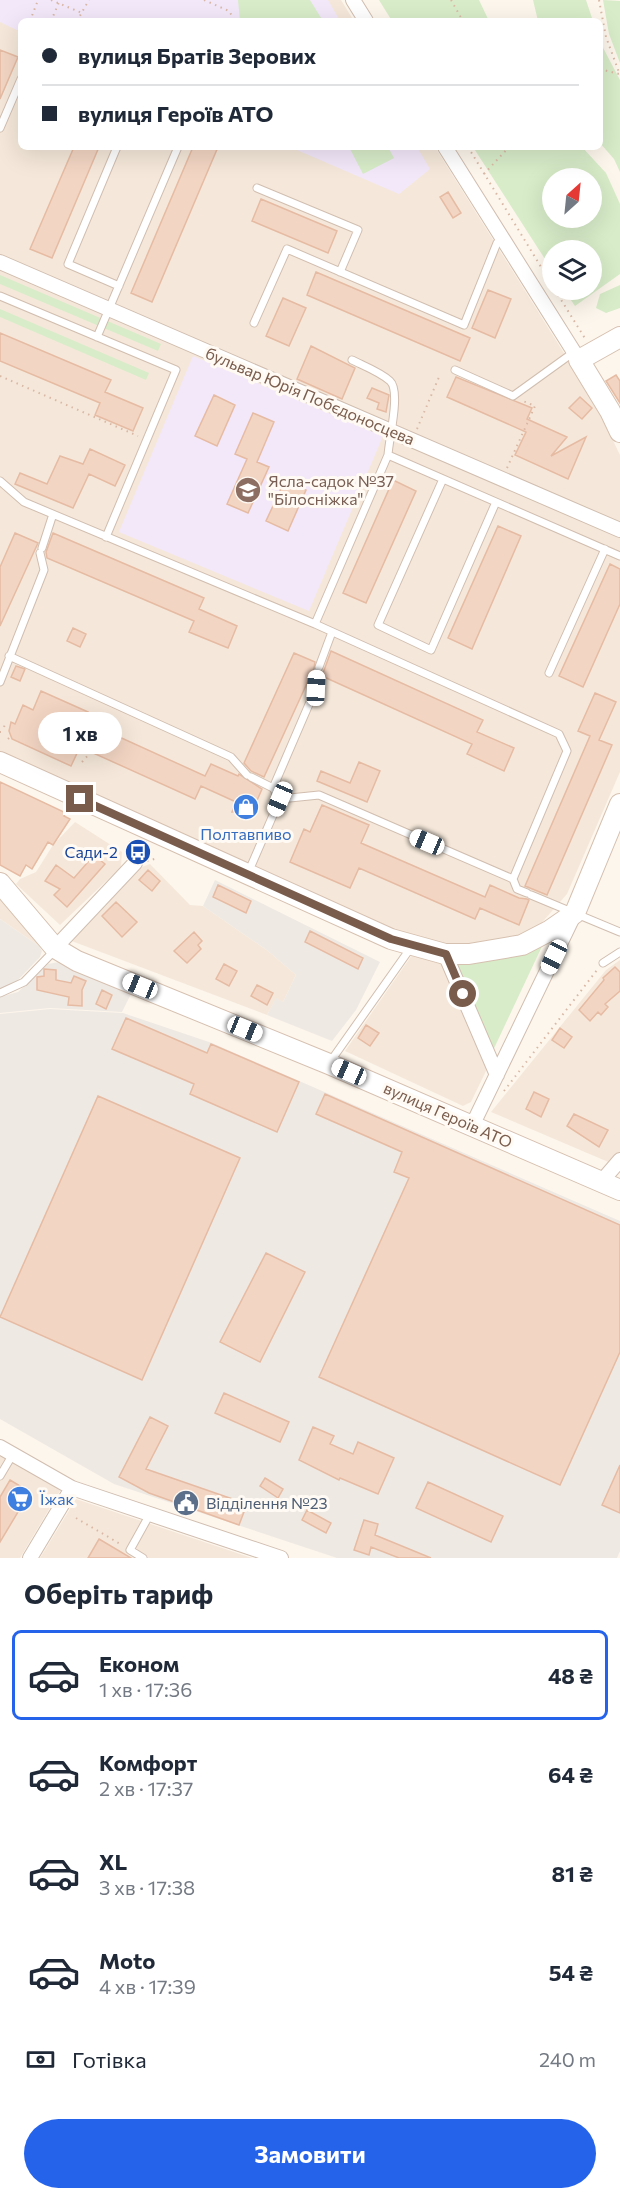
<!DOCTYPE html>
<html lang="uk">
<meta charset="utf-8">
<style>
body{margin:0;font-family:Commissioner,sans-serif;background:#f2f2f3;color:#1f2937;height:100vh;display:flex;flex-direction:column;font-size:22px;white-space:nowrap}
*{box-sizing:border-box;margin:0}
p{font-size:20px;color:#747a83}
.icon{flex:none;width:33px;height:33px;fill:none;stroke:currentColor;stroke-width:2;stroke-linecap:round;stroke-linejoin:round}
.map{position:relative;height:1558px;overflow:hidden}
.side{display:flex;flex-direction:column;background:#fff;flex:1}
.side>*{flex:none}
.guide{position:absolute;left:18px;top:18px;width:585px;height:132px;border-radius:9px;box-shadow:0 6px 24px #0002;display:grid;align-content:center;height:132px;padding:0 24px;background:#fff}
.needle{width:39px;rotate:27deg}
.tools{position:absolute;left:542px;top:168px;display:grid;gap:12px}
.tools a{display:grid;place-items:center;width:60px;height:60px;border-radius:50%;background:#fff;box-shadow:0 6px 24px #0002;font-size:30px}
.end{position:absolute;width:27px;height:27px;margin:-14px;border:8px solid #7a5c4d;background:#fff;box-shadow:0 0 0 3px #fff}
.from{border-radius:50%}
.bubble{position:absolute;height:42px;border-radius:21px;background:#fff;box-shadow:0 6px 24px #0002;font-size:20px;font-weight:700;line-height:42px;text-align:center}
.car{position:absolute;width:18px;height:36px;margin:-18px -9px;border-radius:8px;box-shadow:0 0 4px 2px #0007;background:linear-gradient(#fff 24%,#345 0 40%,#fff 0 76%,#345 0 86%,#fff 0)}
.guide b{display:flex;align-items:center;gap:21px;height:57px;font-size:22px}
.guide b+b{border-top:2px solid #e0e1e3}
.guide i{width:15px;height:15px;background:#1f2937}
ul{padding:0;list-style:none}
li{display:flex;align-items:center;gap:18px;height:90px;margin:0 12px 9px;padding:0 12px;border:3px solid transparent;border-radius:9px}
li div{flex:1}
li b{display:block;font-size:22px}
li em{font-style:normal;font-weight:700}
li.active{border-color:#2563eb}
li>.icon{width:54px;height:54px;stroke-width:1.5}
h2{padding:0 24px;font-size:27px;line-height:72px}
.pay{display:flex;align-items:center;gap:15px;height:66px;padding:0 24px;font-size:22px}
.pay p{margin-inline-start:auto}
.cta{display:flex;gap:12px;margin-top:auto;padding:12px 24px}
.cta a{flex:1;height:69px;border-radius:36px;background:#2563eb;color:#fff;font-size:24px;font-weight:700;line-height:69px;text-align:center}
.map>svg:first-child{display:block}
</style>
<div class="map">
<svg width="620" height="1558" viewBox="0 0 620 1558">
<rect width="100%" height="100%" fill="#fdf6ec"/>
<path fill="#f5e8da" d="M0,0H341L354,21H21V147H435L594,401L620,455V772L567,894L538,927L522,936L479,948L412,942L0,757Z
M75,822L122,852L121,867L60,925L16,884L20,879L36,872L53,845Z
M150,864L190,905L203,906L268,951L296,975L283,1002L276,999L267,1015L69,940L139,868Z
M0,893L34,934L39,946L0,919Z
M412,955L440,961L487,1069L471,1102L463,1106L345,1051Z
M620,960V1167L491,1112L606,970Z
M0,1452L51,1481L60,1491L20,1558H0Z
M76,1499L252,1558H40Z"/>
<path fill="#efe9e4" d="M215,880L380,962L356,1010L332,1041L267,1015L276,998L283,1002L296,975L268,951L203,906Z
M0,919L39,946L42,951L40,957L15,983L0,989Z
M59,962L132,992L122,1012L50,1008L0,1013V997L18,992L48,964Z
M50,1009L123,1013L212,1043L620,1221V1551L617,1558H337L114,1484L0,1419V1014Z"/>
<path fill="#f3e8fa" d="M0,0H328L340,21H21V32L0,22Z
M290,147H417L430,169L399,194Z
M193,356L383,436L309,611L119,532Z"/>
<path fill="#d8ecc9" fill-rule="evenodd" d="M238,0H310L323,21H240Z
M379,0H479L489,21H392Z
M533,0H586L593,21H538Z
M603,0L620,1V63L609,34Z
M600,42L620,80V172L614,159L600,143Z
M349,147H388L394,158L363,174Z
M473,147H582L606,173L620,204V274L575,306L564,290H591V250H552V270ZM552,178H591V218H552Z
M0,275L161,344L158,351L0,284Z
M620,285V308L606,313L596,308L600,294Z
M0,309L149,373L146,380L0,317Z
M545,940L489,1059L449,962L503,958Z"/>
<path fill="#f3d5c3" stroke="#e6bba3" stroke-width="1.5" d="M0,50L18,57L0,99Z
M74,147H99L52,258L30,249Z
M193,147H218L152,302L131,293Z
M448,192L461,213L453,218L440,197Z
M261,199L337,231L328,253L252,221Z
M316,272L470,338L460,361L307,295Z
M488,290L511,299L495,338L472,328Z
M283,298L306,308L289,346L266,336Z
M0,333L111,380L105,392L143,408L133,431L95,415L100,403L0,361Z
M311,346L355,368L342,399L297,379Z
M616,375L620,381V403L606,381Z
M456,377L532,408L527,419L567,437L551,456L586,437L568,479L515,455L526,432L447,397Z
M372,388L389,395L386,412L377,409L379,403L367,398Z
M214,395L235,405L217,446L195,436Z
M580,397L592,408L582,419L569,408Z
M253,413L274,422L257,462L269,467L248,513L227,504L247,459L235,454Z
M90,449L125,465L115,486L89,474L73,508L15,484L20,473L47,484L60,456L83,464Z
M285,480L306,490L288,531L266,521Z
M393,480L416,491L366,603L343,593Z
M498,526L521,536L472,649L448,638Z
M15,533L38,543L0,626V567Z
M53,533L204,598L199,609L237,626L228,648L189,632L194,621L47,558L46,552Z
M610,564L620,569V604L583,687L559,676Z
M73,628L86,634L80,647L67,641Z
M331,651L483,720L477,732L514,748L504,771L467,754L472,744L322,676Z
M294,653L315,662L314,668L264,777L251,771L244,763Z
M16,666L25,669L20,681L11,677Z
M41,691L88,712L84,721L93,725L205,776L211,764L238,776L239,774L262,789L255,805L251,811L232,812L236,802L201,786L195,799L80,747L71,766L12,739L9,731L11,722L15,724L23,705L33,710Z
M595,693L616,702L599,740L612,745L547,895L525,886L590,736L578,731Z
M359,762L380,771L367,802L317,781L321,771L350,783Z
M0,782L66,813L64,816L70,819L53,845L48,842L32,869L26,865L20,876L0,865Z
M322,805L369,825L361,843L485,897L490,885L519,898L527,899L529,900L519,925L480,908L475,919L359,868L350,888L290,862L304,829L310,832Z
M94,855L105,864L67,907L54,895L60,889L45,881L56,865L74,878Z
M148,870L160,881L152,891L139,880Z
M218,885L251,901L246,913L213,897Z
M116,902L137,922L122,937L102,916Z
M310,931L363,958L358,969L305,942Z
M194,932L202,941L198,945L201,949L187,963L174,951Z
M224,964L237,971L229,986L216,979Z
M615,967L620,972V991L605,1004L608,1007L601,1015L598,1012L590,1021L579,1010L604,980L603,978Z
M44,969L56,970V980L71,983L74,976L86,981L82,990V1006L68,1005L69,997L37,990V977L44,976Z
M257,985L273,993L267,1005L251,996Z
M102,990L112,995L106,1009L96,1004Z
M126,1018L207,1053L211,1044L299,1082L277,1132L190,1094L194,1084L112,1049Z
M366,1025L379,1033L370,1046L358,1038Z
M560,1028L572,1037L564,1048L552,1040Z
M534,1092L549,1099L541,1117L526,1109Z
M325,1094L620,1225V1352L560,1485L319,1377L409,1178L394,1172L402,1152L316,1114Z
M98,1096L240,1158L142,1380L0,1317Z
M574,1114L608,1130L599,1147L567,1126Z
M266,1253L305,1272L260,1362L220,1342Z
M224,1393L289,1422L280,1442L215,1413Z
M150,1417L168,1426L146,1469L247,1504L239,1525L149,1493L119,1477Z
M313,1427L334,1436L330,1444L353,1454L358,1442L394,1458L378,1494L340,1478L339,1480L299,1460Z
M620,1465V1513L602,1505Z
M265,1478L283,1489L278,1498L260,1486Z
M10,1480L30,1492L0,1542V1497Z
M428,1482L503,1516L491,1542L416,1508Z
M307,1510L331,1523L326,1533L302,1520Z
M364,1520L378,1524L375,1535L431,1558H399L371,1547L369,1555L354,1550Z
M99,1539L131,1558H88Z"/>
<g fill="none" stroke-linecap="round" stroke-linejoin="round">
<g stroke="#d1beb0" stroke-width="9">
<path id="lane" d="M0,128L21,79
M117,147L68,264L119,286
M257,188L358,230L340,272
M0,296L176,370L106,537
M254,323L287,249L464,325L497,243L503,239
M97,337L178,147
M455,370L513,396L574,352
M388,455L620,556
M443,479L378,625L431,650L496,502
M0,481L24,502L315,624L559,734L567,751L513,879L319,795L280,799
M42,548L53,514
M315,624L388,455C389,438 401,391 390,381C380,372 364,366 352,360
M9,656L231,757L247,775
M319,667L332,632
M549,673L605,549
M0,682L44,570L40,553
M251,777L273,788L280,799
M273,788L316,688L317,672
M248,873L280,799
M513,879L517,889L527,893
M531,895L620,932
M603,963L620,952
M0,993L24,982L54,951
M330,1062L412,946
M0,1476L13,1454
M143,1558L130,1550L150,1514"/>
</g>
<g stroke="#d1beb0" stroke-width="16">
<path id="street" d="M353,0L366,21
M445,147L579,360
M0,262L620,530
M55,948L135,863
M445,954L497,1075
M472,1126L574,915
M601,1182L620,1160
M0,1447L72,1488L281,1558
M30,1558L72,1488"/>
</g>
<g stroke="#d6c0b0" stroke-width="22">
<path id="secondary" d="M620,337L579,360L610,411L620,432
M0,762L391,939L445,954H469L522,945L549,931L575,913L620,804
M0,883L55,948L77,961L329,1064L620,1190"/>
</g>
<path stroke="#d9b8a5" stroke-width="2" stroke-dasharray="1.5 4.5" stroke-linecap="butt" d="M51,0L82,13
M204,0L229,11L235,21
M451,0L463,21
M599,0L606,37L620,75
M30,21L38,0
M51,21L60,0
M77,21L89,0
M600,69L619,74
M468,147L552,285
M484,174L509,147
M555,290L586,340
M0,376L138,436
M417,429L439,377
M507,468L535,406L523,401
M4,727L6,722
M0,732H1
M8,739L10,737
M82,762L91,752
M147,861L158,858
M504,1091L597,970
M76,1518L122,1545"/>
<use href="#lane" stroke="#fff" stroke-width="7"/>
<use href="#street" stroke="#fff" stroke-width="14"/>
<use href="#secondary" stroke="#fff" stroke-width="20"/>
</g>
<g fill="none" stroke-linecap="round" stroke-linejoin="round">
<path stroke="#7a5c4d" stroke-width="8" d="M80,799L391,939L446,954L463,994"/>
</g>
<defs>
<g id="school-disc" transform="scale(1.35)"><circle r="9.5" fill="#8d6e63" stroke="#fffaf3"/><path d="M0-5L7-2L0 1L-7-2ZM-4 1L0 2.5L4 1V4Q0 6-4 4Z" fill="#fff"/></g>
<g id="shop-disc" transform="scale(1.35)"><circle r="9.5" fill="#3f7fe0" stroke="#fffaf3"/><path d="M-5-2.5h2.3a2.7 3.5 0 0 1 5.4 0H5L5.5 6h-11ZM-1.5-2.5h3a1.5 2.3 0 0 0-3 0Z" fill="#fff"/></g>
<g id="bus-disc" transform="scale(1.35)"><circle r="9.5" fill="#1a4fb4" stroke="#fffaf3"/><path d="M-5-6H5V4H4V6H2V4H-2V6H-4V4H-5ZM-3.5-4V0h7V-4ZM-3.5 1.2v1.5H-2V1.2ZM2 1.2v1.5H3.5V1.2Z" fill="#fff"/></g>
<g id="supermarket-disc" transform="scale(1.35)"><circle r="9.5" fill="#3f7fe0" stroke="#fffaf3"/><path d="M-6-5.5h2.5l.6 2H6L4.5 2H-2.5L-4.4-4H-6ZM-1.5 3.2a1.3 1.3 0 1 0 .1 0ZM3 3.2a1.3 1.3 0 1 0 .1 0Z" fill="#fff"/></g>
<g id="civic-disc" transform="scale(1.35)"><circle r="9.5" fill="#5c6f8a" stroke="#fffaf3"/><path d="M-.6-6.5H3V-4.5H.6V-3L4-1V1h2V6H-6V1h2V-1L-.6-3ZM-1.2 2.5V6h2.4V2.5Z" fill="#fff"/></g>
</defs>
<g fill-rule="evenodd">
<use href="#school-disc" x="248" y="490"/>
<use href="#shop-disc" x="246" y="807"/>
<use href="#bus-disc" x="138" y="852"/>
<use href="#supermarket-disc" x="20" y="1499"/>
<use href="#civic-disc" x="186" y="1503"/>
</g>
<g text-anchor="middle" stroke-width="6" stroke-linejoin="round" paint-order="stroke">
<g font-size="16" fill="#7a5c4d" stroke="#fffaf3">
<text transform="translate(310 396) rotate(23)" y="6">бульвар Юрія Побєдоносцева</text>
<text transform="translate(448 1115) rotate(24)" y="6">вулиця Героїв АТО</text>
</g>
<g font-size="16" fill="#785e54" stroke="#fffaf3" text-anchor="start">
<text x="268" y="487">Ясла-садок №37<tspan x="268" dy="18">"Білосніжка"</tspan></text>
</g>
<g font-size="16" fill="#366cbe" stroke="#fffaf3">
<text x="246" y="840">Полтавпиво</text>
<text x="40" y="1505" text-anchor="start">Їжак</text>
</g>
<g font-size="16" fill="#164399" stroke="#fffaf3" text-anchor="end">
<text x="118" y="858">Сади-2</text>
</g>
<g font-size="16" fill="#4e5e75" stroke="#fffaf3" text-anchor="start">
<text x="206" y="1509">Відділення №23</text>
</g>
</g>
</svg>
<div class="tools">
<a><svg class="needle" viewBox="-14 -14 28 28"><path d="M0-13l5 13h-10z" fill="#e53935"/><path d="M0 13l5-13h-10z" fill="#747a83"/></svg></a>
<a><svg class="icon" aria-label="layers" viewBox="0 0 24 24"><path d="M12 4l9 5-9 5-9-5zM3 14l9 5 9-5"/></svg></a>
</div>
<i class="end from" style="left:463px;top:994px"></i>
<i class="end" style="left:80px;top:799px"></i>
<div class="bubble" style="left:38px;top:712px;width:84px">1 хв</div>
<i class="car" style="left:316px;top:688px;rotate:3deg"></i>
<i class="car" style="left:280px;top:799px;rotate:203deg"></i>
<i class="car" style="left:427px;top:842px;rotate:293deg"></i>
<i class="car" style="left:554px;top:957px;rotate:206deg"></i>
<i class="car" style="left:140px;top:986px;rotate:292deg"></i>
<i class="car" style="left:245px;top:1029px;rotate:112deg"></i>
<i class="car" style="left:349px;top:1072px;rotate:294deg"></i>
<div class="guide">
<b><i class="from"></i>вулиця Братів Зерових</b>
<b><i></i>вулиця Героїв АТО</b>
</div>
</div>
<section class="side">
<h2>Оберіть тариф</h2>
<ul>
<li class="active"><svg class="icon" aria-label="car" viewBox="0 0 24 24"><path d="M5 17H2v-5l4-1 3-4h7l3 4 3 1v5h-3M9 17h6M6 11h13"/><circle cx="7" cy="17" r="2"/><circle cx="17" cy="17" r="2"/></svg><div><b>Економ</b><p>1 хв · 17:36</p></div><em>48 ₴</em></li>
<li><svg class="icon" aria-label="car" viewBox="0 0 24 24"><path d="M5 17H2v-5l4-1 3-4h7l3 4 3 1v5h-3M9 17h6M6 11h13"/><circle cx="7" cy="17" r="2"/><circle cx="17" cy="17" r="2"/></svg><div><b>Комфорт</b><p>2 хв · 17:37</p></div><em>64 ₴</em></li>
<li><svg class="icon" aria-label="car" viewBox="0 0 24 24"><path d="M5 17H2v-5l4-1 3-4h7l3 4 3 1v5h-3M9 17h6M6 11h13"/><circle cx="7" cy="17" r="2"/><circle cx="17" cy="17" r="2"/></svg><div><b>XL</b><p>3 хв · 17:38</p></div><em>81 ₴</em></li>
<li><svg class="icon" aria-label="car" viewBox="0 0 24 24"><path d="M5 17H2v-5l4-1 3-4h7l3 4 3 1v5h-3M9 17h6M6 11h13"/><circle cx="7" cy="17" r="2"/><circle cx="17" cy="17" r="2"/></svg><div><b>Moto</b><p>4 хв · 17:39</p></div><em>54 ₴</em></li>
</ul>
<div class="pay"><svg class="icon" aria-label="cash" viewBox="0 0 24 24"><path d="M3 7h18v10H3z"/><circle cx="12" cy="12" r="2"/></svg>Готівка<p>240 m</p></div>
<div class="cta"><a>Замовити</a></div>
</section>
